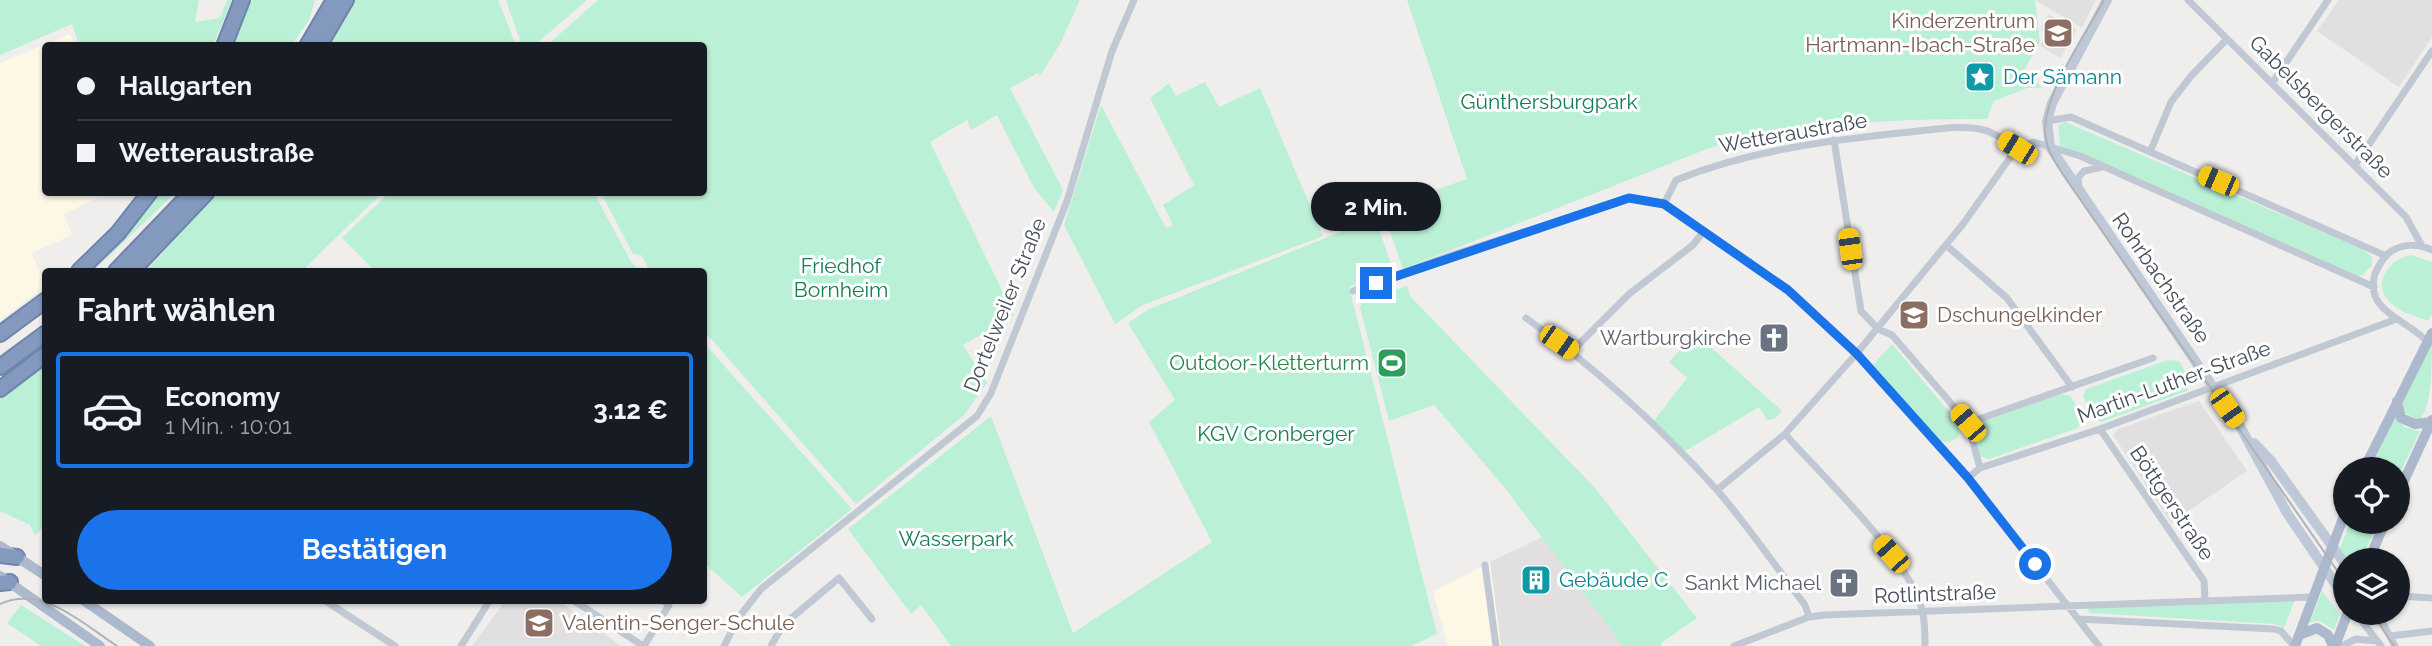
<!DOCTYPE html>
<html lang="de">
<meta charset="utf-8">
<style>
body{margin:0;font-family:Raleway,sans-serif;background:#20242c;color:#f1f3f6;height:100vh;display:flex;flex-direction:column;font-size:26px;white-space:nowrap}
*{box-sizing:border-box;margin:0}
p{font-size:23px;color:#9ea1a6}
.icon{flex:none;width:38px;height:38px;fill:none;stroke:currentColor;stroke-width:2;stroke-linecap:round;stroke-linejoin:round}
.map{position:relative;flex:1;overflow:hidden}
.sheet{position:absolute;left:42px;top:268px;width:665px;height:336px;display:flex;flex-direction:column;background:#171b24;border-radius:7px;box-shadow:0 2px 5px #0004}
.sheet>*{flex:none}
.guide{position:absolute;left:42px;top:42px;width:665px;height:154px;border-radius:7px;box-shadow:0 2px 5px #0004;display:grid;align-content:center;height:154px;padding:0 35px;background:#171b24}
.tools{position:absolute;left:2333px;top:457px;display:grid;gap:14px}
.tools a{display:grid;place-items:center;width:77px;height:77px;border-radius:50%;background:#171b24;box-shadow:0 2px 5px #0004;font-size:35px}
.end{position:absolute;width:32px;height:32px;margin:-16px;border:9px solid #1a73e8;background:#fff;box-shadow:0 0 0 4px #fff}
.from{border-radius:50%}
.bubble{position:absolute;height:49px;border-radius:24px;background:#171b24;box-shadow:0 2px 5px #0004;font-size:23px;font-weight:700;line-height:49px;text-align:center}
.car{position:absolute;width:21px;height:42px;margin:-21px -10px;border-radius:9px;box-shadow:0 0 5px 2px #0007;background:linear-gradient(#f5c518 24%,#345 0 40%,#f5c518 0 76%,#345 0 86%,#f5c518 0)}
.guide b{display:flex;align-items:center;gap:24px;height:66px;font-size:26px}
.guide b+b{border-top:2px solid #363941}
.guide i{width:18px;height:18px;background:#f1f3f6}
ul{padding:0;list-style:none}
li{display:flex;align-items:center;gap:21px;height:116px;margin:0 14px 10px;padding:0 21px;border:4px solid transparent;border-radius:7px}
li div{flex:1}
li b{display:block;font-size:26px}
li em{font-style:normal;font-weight:700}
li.active{border-color:#1a73e8}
li>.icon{width:63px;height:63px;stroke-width:1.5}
h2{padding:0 35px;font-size:32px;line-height:84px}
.button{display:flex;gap:14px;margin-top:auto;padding:14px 35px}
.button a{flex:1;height:80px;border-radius:42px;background:#1a73e8;color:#fff;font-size:28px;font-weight:700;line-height:80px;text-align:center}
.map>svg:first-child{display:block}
</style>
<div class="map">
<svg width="2432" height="646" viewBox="0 0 2432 646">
<rect width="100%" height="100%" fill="#f0eeed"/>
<path fill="#fcf8e5" d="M70,34L75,45L46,46V192L108,193L64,214L72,235L32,253L45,286L0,320V63Z
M1542,537L1623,646H1448L1433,591Z"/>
<path fill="#e1dfdf" d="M2035,0H2096L2082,28Z
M2339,0H2432V37L2399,87L2317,31Z
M2048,14L2077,29L2060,58L2040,46L2044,37L2041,27Z
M2199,401L2247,471L2171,523L2113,435L2118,429Z
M1542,537L1623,646H1501L1490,562Z
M506,600H558L621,646H472Z"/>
<path fill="#baf0d5" d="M0,0H199L195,22L220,18L227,0H232L213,45H79L72,24L0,55Z
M252,0H315L309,20L292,45H232Z
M353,0H498L516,45L329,46Z
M506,0H587L535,45L522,46Z
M598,0H1080L1060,44L1040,76L1038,73L1010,88L1063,190L1054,212L1034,188L997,115L971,130L967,120L930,142L1014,315L963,345L987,383L964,415L856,504L704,331V271H650L641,255L633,254L601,193L704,192V46L547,45Z
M1407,0H2035L2040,42L2025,69L2042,88H2027L1994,101L1987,119C1895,118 1801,124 1712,147L1403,269L1382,209L1467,179Z
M1205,82L1219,107L1260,88L1323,236L1143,305L1115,324L1064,225L1101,105L1166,228L1173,225L1163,205L1194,185L1150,98L1169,83L1176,96Z
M2065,122L2364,250L2372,257V265L2362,276H2356L2060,146L2058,125Z
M390,192L594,193L630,260L640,271H375L342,238Z
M157,193H175L99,266L146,211Z
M216,193V192L382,193L302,271H146Z
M1375,218L1393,269L1349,287L1437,634L1411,646H951L921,605L911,614L848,529L991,416L1073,633L1212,542L1149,422L1175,400L1128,323L1147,310Z
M2411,255L2432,262V314L2428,321C2416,316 2401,313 2392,304C2370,286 2388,259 2411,255Z
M1407,286L1410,296L1595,488L1697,618L1661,643L1662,646H1623L1505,488L1434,405L1389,421L1360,307L1363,300Z
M1695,333L1782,411L1774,419L1767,420L1759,407L1682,453L1652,423L1687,378L1669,362Z
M704,343L852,509L742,597L704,563Z
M2432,343C2432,363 2432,413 2418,420L2405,413L2403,399Z
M1892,344L1960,425L1958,438L1949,442L1937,441L1872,366Z
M2168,360L2179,361L2191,381L2187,391L2101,422L2095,420L2083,396L2086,389Z
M45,363V525L35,536L30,525L0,511V399Z
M2061,394L2070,396L2084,418L2078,428L1989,459L1980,456L1974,425Z
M2396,415L2404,427L2420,431L2398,477V469H2371Z
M2350,522H2378L2362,560H2348L2340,548Z
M2322,591L2340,614L2334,630L2320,621L2310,622Z
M2295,599L2284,628L2275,624L2089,613L2088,610L2090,606Z
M21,605L85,646H41L7,623Z"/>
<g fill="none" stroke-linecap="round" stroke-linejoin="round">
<g stroke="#6f84aa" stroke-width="18">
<path id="highway" d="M224,46L242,0
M307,46L334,0
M319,46L346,0
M79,271L118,233L150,192
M116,271L192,192
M132,271L207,192
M0,334L46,300
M0,367L46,333
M0,389L46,354
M0,555L17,557
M0,583L10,582"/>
</g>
<path stroke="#c0c8d3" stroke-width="7" d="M2188,0L2406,217L2422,246
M2273,82L2328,0
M2047,121L2071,117L2386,256
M1834,140L1861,311L1878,329L1892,335L1968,423L1980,468
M2150,152L2171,102L2191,76L2227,39
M2355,165L2432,51
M2079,187L2078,178L2084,171L2102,167
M1664,204L1676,180C1751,150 1830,140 1910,132C1932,130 1963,124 1984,130C1996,133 2007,142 2017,148
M1946,245L2007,298L2072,387
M1353,291L1452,255L1629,198L1664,204L1788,291L1857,353L1968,478L2099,646
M1526,318C1596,368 1659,426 1717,490C1748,526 1776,567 1805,605L1809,617
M2427,342C2411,321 2363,312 2375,274C2378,267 2384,256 2390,252C2403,243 2419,244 2432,250
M1572,351L1629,294L1693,245L1703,232
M1968,423L2153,358
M2100,429L2204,581L2205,600
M1785,434C1822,476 1913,561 1923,614C1925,624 1925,635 1925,646
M1968,478L1980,468L2100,429L2394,320
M1717,490L1785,434L1857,353L1963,224L2017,148L2034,142L2080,156L2374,287
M1485,565L1496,646
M2398,596L2432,598
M324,600L395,646
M573,600L643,646
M2355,612L2381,646
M2377,612L2395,646
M2079,619L2274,629L2281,631L2294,646
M2390,636L2432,631
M461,646L490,600
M644,646L669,605L662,600
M724,646L739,617L761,589L977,416L991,393L1067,201L1112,51L1134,0
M771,646L783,625L839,578L872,619
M1734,646L1809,617L1825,615L2312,597
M2342,646L2356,639L2376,641"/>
<path stroke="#bfc8d7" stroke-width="10" d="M2107,0L2052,103L2047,121L2050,147L2242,430L2287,513L2345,598
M2254,443L2271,461L2345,564"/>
<path stroke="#acb9cd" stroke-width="10" d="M2397,401L2401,418L2415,424L2431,422
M2364,469L2432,333
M2398,494L2432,420
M0,546L46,576
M2369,560L2385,522
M0,576L100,646
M83,600L150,646
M2299,635L2317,628L2328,635L2333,646
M2295,646L2345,513
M2335,646L2348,612"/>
<use href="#highway" stroke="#8399be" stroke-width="14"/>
<path stroke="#afb2b8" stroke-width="2" d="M2104,0C2085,36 2038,100 2046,140C2049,154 2058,167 2066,179L2345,582
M0,604C42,584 83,624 117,646
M2371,612L2394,646"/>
</g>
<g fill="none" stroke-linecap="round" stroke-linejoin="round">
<path stroke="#1a73e8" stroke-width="9" d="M1376,283L1629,198L1664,204L1788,290L1857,354L1968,478L2035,564"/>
</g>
<defs>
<g id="school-square" transform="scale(1.575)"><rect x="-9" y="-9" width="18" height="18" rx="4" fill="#8d6e63" stroke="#fff"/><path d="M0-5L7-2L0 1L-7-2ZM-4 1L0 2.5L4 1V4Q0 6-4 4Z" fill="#fff"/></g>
<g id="sight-square" transform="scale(1.575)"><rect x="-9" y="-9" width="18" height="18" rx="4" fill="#0f9aa8" stroke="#fff"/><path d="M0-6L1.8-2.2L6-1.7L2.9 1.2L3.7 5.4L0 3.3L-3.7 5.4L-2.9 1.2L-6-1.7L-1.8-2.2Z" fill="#fff"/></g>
<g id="church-square" transform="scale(1.575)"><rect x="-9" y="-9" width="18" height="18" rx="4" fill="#6b7280" stroke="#fff"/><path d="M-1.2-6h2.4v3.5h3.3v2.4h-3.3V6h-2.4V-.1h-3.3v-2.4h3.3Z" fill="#fff"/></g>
<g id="stadium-square" transform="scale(1.575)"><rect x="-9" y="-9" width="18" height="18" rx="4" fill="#2e9e5b" stroke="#fff"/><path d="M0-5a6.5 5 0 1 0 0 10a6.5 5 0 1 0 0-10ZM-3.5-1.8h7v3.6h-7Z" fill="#fff"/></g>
<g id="building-square" transform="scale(1.575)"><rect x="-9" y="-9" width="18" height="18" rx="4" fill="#0f9aa8" stroke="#fff"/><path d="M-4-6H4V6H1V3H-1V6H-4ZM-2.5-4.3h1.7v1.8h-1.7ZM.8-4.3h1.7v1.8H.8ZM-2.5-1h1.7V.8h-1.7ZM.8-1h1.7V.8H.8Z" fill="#fff"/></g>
</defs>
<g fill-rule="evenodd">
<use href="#school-square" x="2058" y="33"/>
<use href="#sight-square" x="1980" y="77"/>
<use href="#school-square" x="1914" y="315"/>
<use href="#church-square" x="1774" y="338"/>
<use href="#stadium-square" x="1392" y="363"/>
<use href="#building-square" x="1536" y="580"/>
<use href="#church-square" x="1844" y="583"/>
<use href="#school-square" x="539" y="623"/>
</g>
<g text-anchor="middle" stroke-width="6" stroke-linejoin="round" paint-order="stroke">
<g font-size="21" fill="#785e54" stroke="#fff" text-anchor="start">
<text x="2035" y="28" text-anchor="end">Kinderzentrum<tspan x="2035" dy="24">Hartmann-Ibach-Straße</tspan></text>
<text x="1937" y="322">Dschungelkinder</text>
<text x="562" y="630">Valentin-Senger-Schule</text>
</g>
<g font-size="21" fill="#0d838f" stroke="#fff" text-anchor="start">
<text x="2003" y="84">Der Sämann</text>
<text x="1559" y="587">Gebäude C</text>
</g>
<g font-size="21" fill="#147e56" stroke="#fff">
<text x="1549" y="109">Günthersburgpark</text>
<text x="841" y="273">Friedhof<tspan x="841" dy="24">Bornheim</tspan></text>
<text x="1276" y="441">KGV Cronberger</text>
<text x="956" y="546">Wasserpark</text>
</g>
<g font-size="21" fill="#454e5b" stroke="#fff">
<text transform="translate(2321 107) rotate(45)" y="7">Gabelsbergerstraße</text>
<text transform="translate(1793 133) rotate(-10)" y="7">Wetteraustraße</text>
<text transform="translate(2161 278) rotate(55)" y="7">Rohrbachstraße</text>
<text transform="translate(1005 305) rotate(-68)" y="7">Dortelweiler Straße</text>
<text transform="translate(2174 382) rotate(-20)" y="7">Martin-Luther-Straße</text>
<text transform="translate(2172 503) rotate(56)" y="7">Böttgerstraße</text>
<text transform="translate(1935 594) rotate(-2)" y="7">Rotlintstraße</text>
</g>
<g font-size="21" fill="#5b616d" stroke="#fff" text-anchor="end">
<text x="1751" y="345">Wartburgkirche</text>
<text x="1821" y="590">Sankt Michael</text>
</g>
<g font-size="21" fill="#27864d" stroke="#fff" text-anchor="end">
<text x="1369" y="370">Outdoor-Kletterturm</text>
</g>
</g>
</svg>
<div class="tools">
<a><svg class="icon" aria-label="locate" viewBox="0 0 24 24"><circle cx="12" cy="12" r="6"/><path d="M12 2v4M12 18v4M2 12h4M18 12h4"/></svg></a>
<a><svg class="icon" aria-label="layers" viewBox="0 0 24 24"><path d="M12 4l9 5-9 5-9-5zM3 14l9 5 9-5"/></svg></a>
</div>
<i class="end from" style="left:2035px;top:564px"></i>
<i class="end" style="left:1376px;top:283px"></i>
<div class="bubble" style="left:1311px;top:182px;width:130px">2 Min.</div>
<i class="car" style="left:2017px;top:148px;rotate:302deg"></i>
<i class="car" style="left:2218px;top:181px;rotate:293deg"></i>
<i class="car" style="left:1850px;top:249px;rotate:352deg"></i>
<i class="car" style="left:1559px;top:342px;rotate:125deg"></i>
<i class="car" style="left:2227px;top:408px;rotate:145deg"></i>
<i class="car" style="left:1968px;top:423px;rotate:319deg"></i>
<i class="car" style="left:1891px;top:554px;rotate:318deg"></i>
<div class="guide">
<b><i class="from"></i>Hallgarten</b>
<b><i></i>Wetteraustraße</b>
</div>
<section class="sheet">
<h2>Fahrt wählen</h2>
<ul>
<li class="active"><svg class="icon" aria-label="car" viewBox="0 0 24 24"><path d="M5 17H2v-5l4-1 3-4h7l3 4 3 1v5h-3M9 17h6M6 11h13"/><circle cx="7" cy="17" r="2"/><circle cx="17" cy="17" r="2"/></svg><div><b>Economy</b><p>1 Min. · 10:01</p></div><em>3.12 €</em></li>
</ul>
<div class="button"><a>Bestätigen</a></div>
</section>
</div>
